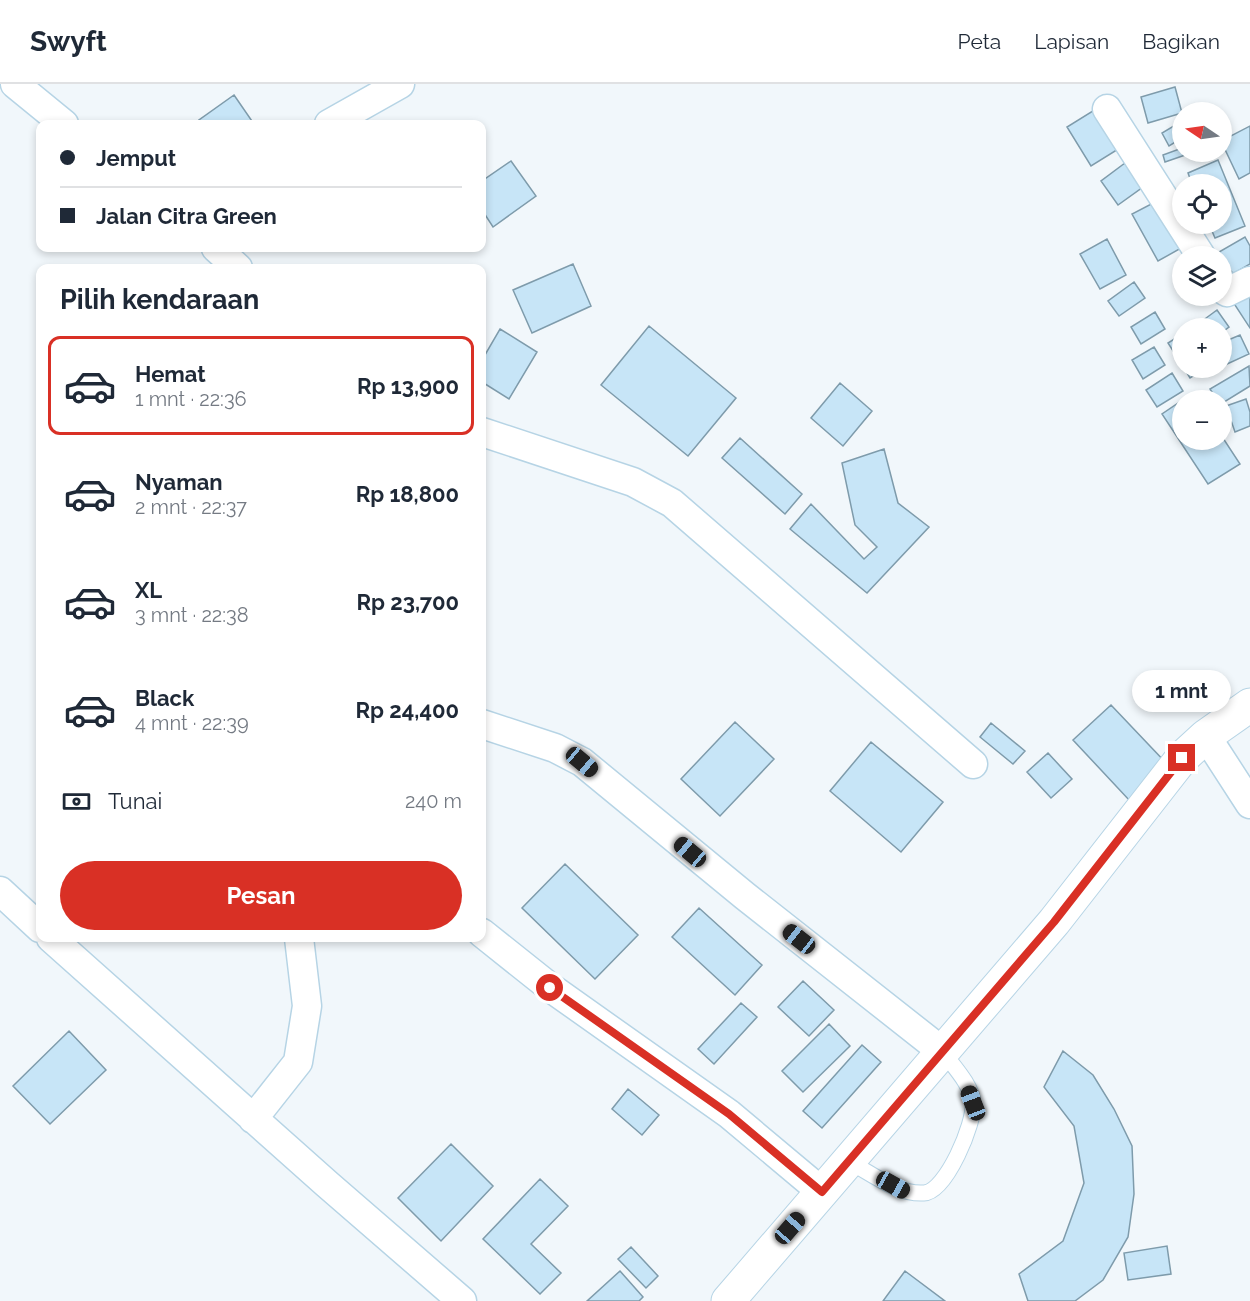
<!DOCTYPE html>
<html lang="id">
<meta charset="utf-8">
<style>
body{margin:0;font-family:Raleway,sans-serif;background:#f6f6f7;color:#1f2937;height:100vh;display:flex;flex-direction:column;font-size:22px;white-space:nowrap}
*{box-sizing:border-box;margin:0}
p{font-size:20px;color:#747a83}
.icon{flex:none;width:33px;height:33px;fill:none;stroke:currentColor;stroke-width:2;stroke-linecap:round;stroke-linejoin:round}
.map{position:relative;flex:1;overflow:hidden}
.side{position:absolute;left:36px;top:180px;width:450px;height:678px;display:flex;flex-direction:column;background:#fff;border-radius:12px;box-shadow:0 3px 9px #0003}
.side>*{flex:none}
.top-card{position:absolute;left:36px;top:36px;width:450px;height:132px;border-radius:12px;box-shadow:0 3px 9px #0003;display:grid;align-content:center;height:132px;padding:0 24px;background:#fff}
.needle{width:39px;rotate:283deg}
.fabs{position:absolute;left:1172px;top:18px;display:grid;gap:12px}
.fabs a{display:grid;place-items:center;width:60px;height:60px;border-radius:50%;background:#fff;box-shadow:0 3px 9px #0003;font-size:30px}
.end{position:absolute;width:27px;height:27px;margin:-14px;border:8px solid #d93025;background:#fff;box-shadow:0 0 0 3px #fff}
.from{border-radius:50%}
.bubble{position:absolute;height:42px;border-radius:21px;background:#fff;box-shadow:0 3px 9px #0003;font-size:20px;font-weight:700;line-height:42px;text-align:center}
.car{position:absolute;width:18px;height:36px;margin:-18px -9px;border-radius:8px;box-shadow:0 0 4px 2px #0007;background:linear-gradient(#222 24%,#8ab4d8 0 40%,#222 0 76%,#8ab4d8 0 86%,#222 0)}
.top-card b{display:flex;align-items:center;gap:21px;height:57px;font-size:22px}
.top-card b+b{border-top:2px solid #e0e1e3}
.top-card i{width:15px;height:15px;background:#1f2937}
ul{padding:0;list-style:none}
li{display:flex;align-items:center;gap:18px;height:99px;margin:0 12px 9px;padding:0 12px;border:3px solid transparent;border-radius:12px}
li div{flex:1}
li b{display:block;font-size:22px}
li em{font-style:normal;font-weight:700}
li.active{border-color:#d93025}
li>.icon{width:54px;height:54px;stroke-width:1.5}
h2{padding:0 24px;font-size:27px;line-height:72px}
.pay{display:flex;align-items:center;gap:15px;height:66px;padding:0 24px;font-size:22px}
.pay p{margin-inline-start:auto}
.button{display:flex;gap:12px;margin-top:auto;padding:12px 24px}
.button a{flex:1;height:69px;border-radius:36px;background:#d93025;color:#fff;font-size:24px;font-weight:700;line-height:69px;text-align:center}
header{display:flex;align-items:center;gap:36px;box-sizing:border-box;height:84px;padding:0 30px;background:#fff;border-bottom:2px solid #e0e1e3}
header strong{font-size:28px}
nav{display:flex;gap:33px;margin-inline-start:auto;font-size:21px}
.map>svg:first-child{display:block}
</style>
<header>
<strong>Swyft</strong>
<nav><a>Peta</a><a>Lapisan</a><a>Bagikan</a></nav>
</header>
<div class="map">
<svg width="1250" height="1217" viewBox="0 0 1250 1217">
<rect width="100%" height="100%" fill="#f1f7fb"/>
<path fill="#c7e5f7" stroke="#7e9bab" stroke-width="1.5" d="M1175,3L1182,29L1148,39L1141,13Z
M234,11L254,40H202L199,36Z
M1096,25L1120,64L1091,82L1067,43Z
M1182,37V54L1169,62L1162,49Z
M1250,42V89L1239,95L1221,57Z
M1182,64V68H1194L1165,78L1163,71Z
M1218,76L1245,142L1215,154L1209,140H1221V100H1192L1188,89Z
M511,77L536,112L493,143L482,126V97Z
M1125,79L1143,103L1118,121L1101,97Z
M1157,117L1183,163L1158,177L1132,130Z
M1245,153L1250,162V180L1233,190L1219,168Z
M1107,155L1126,191L1100,205L1080,170Z
M573,180L591,222L532,249L513,206Z
M1134,198L1145,214L1119,232L1108,217Z
M1250,207V244L1233,218Z
M1217,226L1229,243L1221,249V244H1202L1198,240Z
M1155,228L1165,245L1141,260L1131,243Z
M649,242L736,314L688,372L601,301Z
M500,245L537,268L509,315L482,298V276Z
M1182,250V281L1168,259Z
M1240,251L1249,270L1225,281L1221,272V259Z
M1154,263L1165,281L1143,295L1132,276Z
M1249,282L1250,302L1221,320V316H1217L1210,305Z
M1184,284H1206L1190,294Z
M1172,289L1183,307L1157,323L1146,306Z
M840,299L872,327L843,362L811,334Z
M1193,309L1198,316H1182V356H1221V351L1240,380L1208,400L1162,330Z
M1246,315L1250,328V342L1235,348L1226,322Z
M740,354L802,410L785,430L722,374Z
M884,365L898,419L929,443L867,509L790,445L811,420L864,475L877,463L855,441L842,379Z
M1111,621L1168,681L1130,717L1073,656Z
M735,638L774,675L720,732L681,695Z
M991,639L1025,667L1013,680L980,653Z
M871,658L943,718L901,768L830,707Z
M1048,669L1072,695L1051,714L1027,688Z
M565,780L638,851L595,895L522,824Z
M699,824L762,881L735,911L672,853Z
M803,897L834,926L809,952L778,923Z
M741,919L757,933L714,980L698,965Z
M829,940L850,962L803,1008L782,987Z
M69,947L106,986L50,1040L13,1002Z
M862,961L881,978L822,1044L803,1027Z
M1063,967L1093,991L1114,1025L1132,1062L1134,1110L1128,1153L1103,1196L1075,1217H1028L1019,1190L1063,1157L1084,1099L1074,1042L1044,1003Z
M628,1005L659,1031L642,1051L612,1025Z
M451,1060L493,1102L441,1157L398,1114Z
M540,1095L568,1122L531,1160L561,1189L540,1210L483,1155Z
M1167,1162L1171,1190L1128,1196L1124,1169Z
M631,1163L658,1192L646,1204L618,1175Z
M620,1187L643,1213L639,1217H587Z
M905,1187L945,1217H883Z"/>
<g fill="none" stroke-linecap="round" stroke-linejoin="round">
<g stroke="#b6d4e5" stroke-width="17">
<path id="service" d="M848,1077C871,1089 898,1111 924,1109C946,1108 975,1039 973,1019C972,1001 953,982 943,968"/>
</g>
<g stroke="#b6d4e5" stroke-width="31">
<path id="minor" d="M15,0L64,40
M1107,25L1201,172
M329,40L400,0
M216,164L238,184
M1221,204L1227,208L1250,197
M482,348L633,398L672,419L973,680
M482,640L555,664L582,678L745,812L943,968
M1206,652L1250,720
M0,807L40,844
M482,849L551,904L729,1030L822,1108
M51,854L327,1100L462,1217
M253,1035L298,978L307,922L299,854"/>
</g>
<g stroke="#b6d4e5" stroke-width="35">
<path id="tertiary" d="M728,1217L1054,838L1182,674L1206,652L1250,621"/>
</g>
<use href="#service" stroke="#fff" stroke-width="15"/>
<use href="#minor" stroke="#fff" stroke-width="28"/>
<use href="#tertiary" stroke="#fff" stroke-width="33"/>
</g>
<g fill="none" stroke-linecap="round" stroke-linejoin="round">
<path stroke="#d93025" stroke-width="8" d="M550,904L729,1030L822,1108L1054,838L1182,674"/>
</g>
</svg>
<div class="fabs">
<a><svg class="needle" viewBox="-14 -14 28 28"><path d="M0-13l5 13h-10z" fill="#e53935"/><path d="M0 13l5-13h-10z" fill="#747a83"/></svg></a>
<a><svg class="icon" aria-label="locate" viewBox="0 0 24 24"><circle cx="12" cy="12" r="6"/><path d="M12 2v4M12 18v4M2 12h4M18 12h4"/></svg></a>
<a><svg class="icon" aria-label="layers" viewBox="0 0 24 24"><path d="M12 4l9 5-9 5-9-5zM3 14l9 5 9-5"/></svg></a>
<a>+</a>
<a>−</a>
</div>
<i class="end from" style="left:550px;top:904px"></i>
<i class="end" style="left:1182px;top:674px"></i>
<div class="bubble" style="left:1132px;top:586px;width:99px">1 mnt</div>
<i class="car" style="left:582px;top:678px;rotate:130deg"></i>
<i class="car" style="left:690px;top:768px;rotate:310deg"></i>
<i class="car" style="left:799px;top:855px;rotate:308deg"></i>
<i class="car" style="left:973px;top:1019px;rotate:339deg"></i>
<i class="car" style="left:893px;top:1101px;rotate:119deg"></i>
<i class="car" style="left:790px;top:1144px;rotate:41deg"></i>
<div class="top-card">
<b><i class="from"></i>Jemput</b>
<b><i></i>Jalan Citra Green</b>
</div>
<section class="side">
<h2>Pilih kendaraan</h2>
<ul>
<li class="active"><svg class="icon" aria-label="car" viewBox="0 0 24 24"><path d="M5 17H2v-5l4-1 3-4h7l3 4 3 1v5h-3M9 17h6M6 11h13"/><circle cx="7" cy="17" r="2"/><circle cx="17" cy="17" r="2"/></svg><div><b>Hemat</b><p>1 mnt · 22:36</p></div><em>Rp 13,900</em></li>
<li><svg class="icon" aria-label="car" viewBox="0 0 24 24"><path d="M5 17H2v-5l4-1 3-4h7l3 4 3 1v5h-3M9 17h6M6 11h13"/><circle cx="7" cy="17" r="2"/><circle cx="17" cy="17" r="2"/></svg><div><b>Nyaman</b><p>2 mnt · 22:37</p></div><em>Rp 18,800</em></li>
<li><svg class="icon" aria-label="car" viewBox="0 0 24 24"><path d="M5 17H2v-5l4-1 3-4h7l3 4 3 1v5h-3M9 17h6M6 11h13"/><circle cx="7" cy="17" r="2"/><circle cx="17" cy="17" r="2"/></svg><div><b>XL</b><p>3 mnt · 22:38</p></div><em>Rp 23,700</em></li>
<li><svg class="icon" aria-label="car" viewBox="0 0 24 24"><path d="M5 17H2v-5l4-1 3-4h7l3 4 3 1v5h-3M9 17h6M6 11h13"/><circle cx="7" cy="17" r="2"/><circle cx="17" cy="17" r="2"/></svg><div><b>Black</b><p>4 mnt · 22:39</p></div><em>Rp 24,400</em></li>
</ul>
<div class="pay"><svg class="icon" aria-label="cash" viewBox="0 0 24 24"><path d="M3 7h18v10H3z"/><circle cx="12" cy="12" r="2"/></svg>Tunai<p>240 m</p></div>
<div class="button"><a>Pesan</a></div>
</section>
</div>
